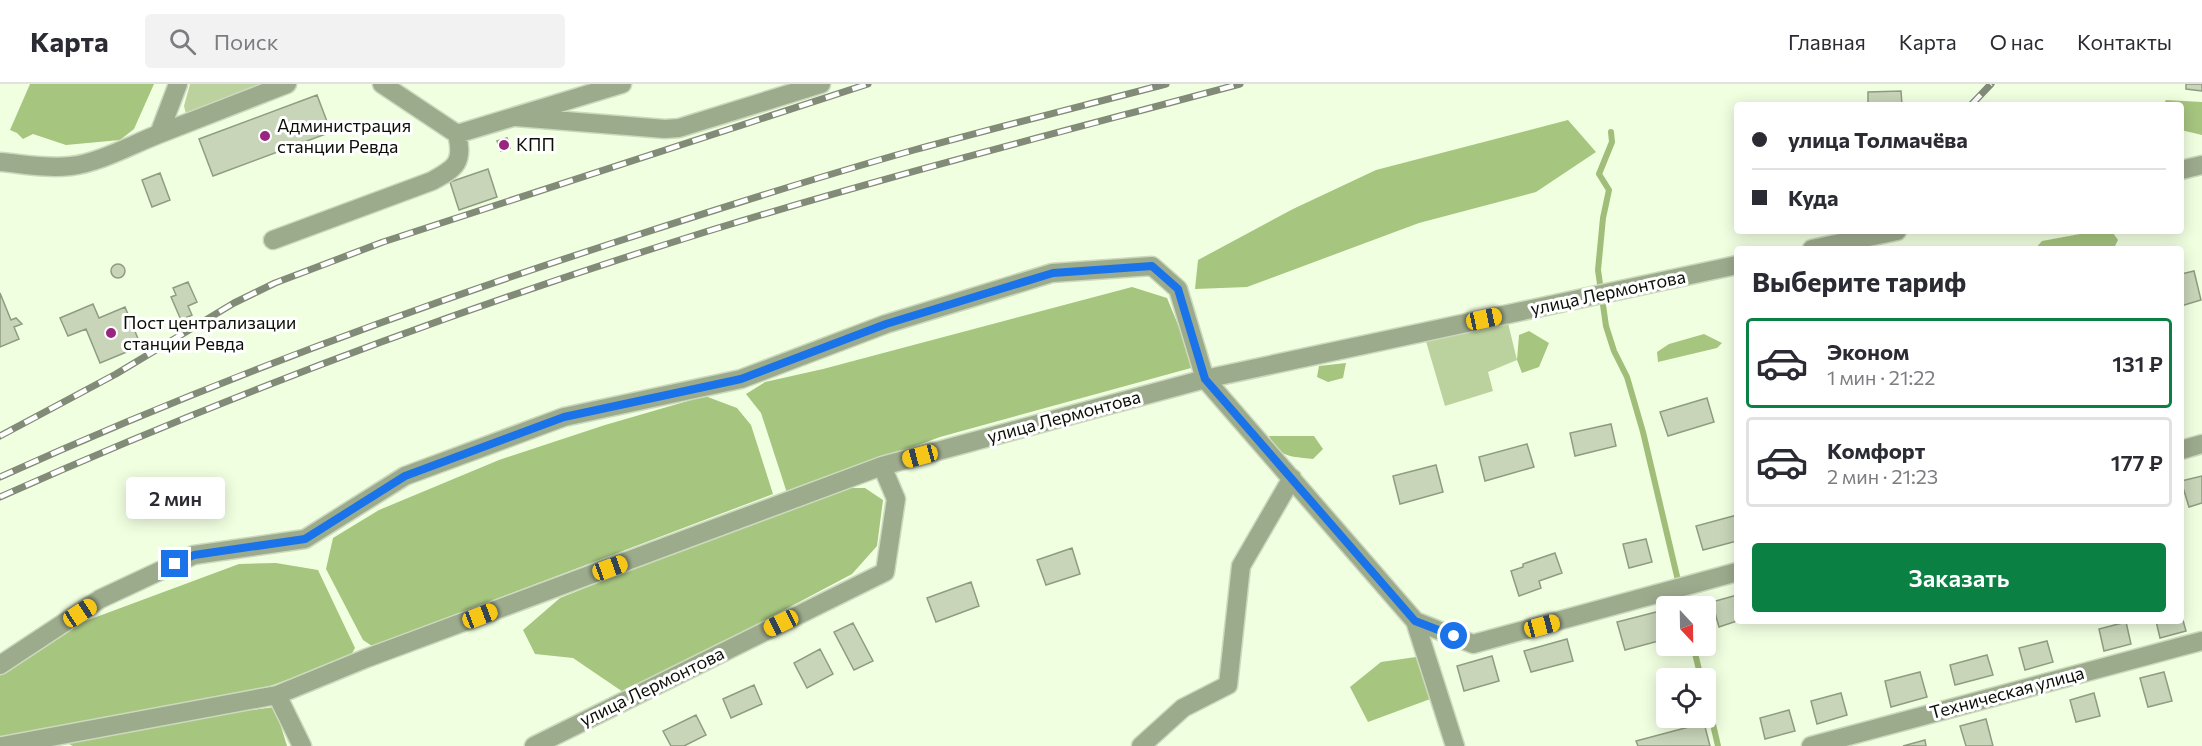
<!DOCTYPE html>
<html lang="ru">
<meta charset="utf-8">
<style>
body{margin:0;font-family:Commissioner,sans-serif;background:#f2f2f3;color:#2b2b33;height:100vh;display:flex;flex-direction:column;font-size:22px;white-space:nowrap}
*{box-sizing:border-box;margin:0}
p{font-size:20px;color:#7c7c81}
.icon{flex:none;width:33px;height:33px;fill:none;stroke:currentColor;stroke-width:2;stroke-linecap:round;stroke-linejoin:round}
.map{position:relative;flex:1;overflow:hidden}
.panel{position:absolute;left:1734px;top:162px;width:450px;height:378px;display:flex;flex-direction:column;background:#fff;border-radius:6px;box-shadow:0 3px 15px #0003}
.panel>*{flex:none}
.guide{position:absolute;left:1734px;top:18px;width:450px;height:132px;border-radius:6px;box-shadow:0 3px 15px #0003;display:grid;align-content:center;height:132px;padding:0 18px;background:#fff}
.needle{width:39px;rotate:158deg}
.tools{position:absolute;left:1656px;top:512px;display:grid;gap:12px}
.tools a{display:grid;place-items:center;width:60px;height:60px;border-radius:6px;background:#fff;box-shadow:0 3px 15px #0003;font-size:30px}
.end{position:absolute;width:27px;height:27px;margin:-14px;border:8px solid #1a73e8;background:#fff;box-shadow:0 0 0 3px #fff}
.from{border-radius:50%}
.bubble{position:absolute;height:42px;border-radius:6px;background:#fff;box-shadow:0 3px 15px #0003;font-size:20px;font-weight:600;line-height:42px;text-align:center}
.car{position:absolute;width:18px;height:36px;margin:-18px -9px;border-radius:8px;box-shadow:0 0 4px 2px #0007;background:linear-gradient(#f5c518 24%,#345 0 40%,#f5c518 0 76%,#345 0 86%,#f5c518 0)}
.guide b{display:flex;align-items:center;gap:21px;height:57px;font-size:22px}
.guide b+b{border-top:2px solid #e1e1e2}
.guide i{width:15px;height:15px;background:#2b2b33}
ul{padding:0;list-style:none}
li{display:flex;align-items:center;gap:18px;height:90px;margin:0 12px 9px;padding:0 6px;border:3px solid #e1e1e2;border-radius:6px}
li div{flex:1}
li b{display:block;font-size:22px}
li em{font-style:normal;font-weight:600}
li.current{border-color:#0b8043}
li>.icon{width:54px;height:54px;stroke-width:1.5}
h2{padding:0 18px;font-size:27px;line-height:72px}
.cta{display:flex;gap:12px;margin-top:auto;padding:12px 18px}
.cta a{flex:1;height:69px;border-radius:6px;background:#0b8043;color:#fff;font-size:24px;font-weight:600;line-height:69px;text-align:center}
header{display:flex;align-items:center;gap:36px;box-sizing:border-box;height:84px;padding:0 30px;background:#fff;border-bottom:2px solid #e1e1e2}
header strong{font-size:28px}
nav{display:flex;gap:33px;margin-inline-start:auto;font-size:21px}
.search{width:420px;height:54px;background:#f2f2f3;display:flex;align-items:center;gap:15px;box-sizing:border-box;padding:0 21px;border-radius:6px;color:#7c7c81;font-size:22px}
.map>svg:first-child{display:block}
</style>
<header>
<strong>Карта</strong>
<div class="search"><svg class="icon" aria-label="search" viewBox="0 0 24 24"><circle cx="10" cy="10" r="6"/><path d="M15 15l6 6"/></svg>Поиск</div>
<nav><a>Главная</a><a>Карта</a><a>О нас</a><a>Контакты</a></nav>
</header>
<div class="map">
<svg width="2202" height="662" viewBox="0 0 2202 662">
<rect width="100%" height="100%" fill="#f1ffe1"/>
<path fill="#bbd29e" d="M190,0H263L189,31L186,30L184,22Z
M1508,239L1517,276L1488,288L1493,307L1445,322L1425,254Z"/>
<path fill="#a6c57f" d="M30,0H154L134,45L120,56L66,61L33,50L23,55L17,49L10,46Z
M2166,16L2202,18V51L2181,46V21H2163Z
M1568,36L1596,68L1536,108L1419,139L1247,203L1195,205L1198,176L1293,125L1376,86Z
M2113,149L2118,156L2115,162L2103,165H2035L2042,157L2080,150Z
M1132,203L1167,214L1193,277L1191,284L940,353L787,409L761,329L746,310L765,298L823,285Z
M1529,247L1549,259L1539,283L1522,289L1517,276L1519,251Z
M1704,250L1722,259L1717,264L1658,278L1657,268L1669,260Z
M1346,279L1343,294L1328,298L1317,293L1319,282Z
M705,312L737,324L751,341L773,410L372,562L363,556L326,485L333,454L379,426L499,376L605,341Z
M1269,352H1314L1323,365L1313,375C1290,372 1280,374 1269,352Z
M843,404H865L883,416L877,462L852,490L626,610L573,574L535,570L523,546L560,514L748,439Z
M276,479L318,486L355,564L350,573L270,602L0,653V588L72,542L239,480Z
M1423,572L1433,614L1368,638L1350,603L1381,578Z
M275,623L287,662H73L67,659L219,630Z"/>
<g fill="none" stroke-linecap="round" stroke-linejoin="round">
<path stroke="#a0be79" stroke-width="6" d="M1611,48L1612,58L1599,90L1609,106L1603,134L1598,186L1606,242L1614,267L1627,293L1643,348L1684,522
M1693,561L1701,594
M1706,610L1718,662"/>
</g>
<path fill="#c8d5b9" stroke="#8f9c81" stroke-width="1.5" d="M2186,0H2202V7L2186,5Z
M1901,7L1902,21H1868V8Z
M317,11L331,48L213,92L199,55Z
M507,54L510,64L501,67L497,57Z
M488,85L497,113L459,126L450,98Z
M160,89L170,116L152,123L142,96Z
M111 187a7 7 0 1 1 14 0a7 7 0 1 1-14 0Z
M2194,187L2201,216L2181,222V190Z
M188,198L197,218L188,222L192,231L181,236L171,213L176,211L173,204Z
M0,209L11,236L16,234L22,240L14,243L19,255L0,263Z
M93,220L99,234L125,223L141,262L100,279L86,245L68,252L60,234Z
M1707,314L1714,338L1668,352L1660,328Z
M1611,340L1616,362L1575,372L1570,349Z
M1527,360L1534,383L1485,397L1479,373Z
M1436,381L1443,408L1400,420L1393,392Z
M2202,392V419L2189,423L2181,397Z
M1737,431V457L1703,466L1696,442Z
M1646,455L1652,478L1629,484L1623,460Z
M1072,464L1080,490L1046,501L1037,476Z
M1555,469L1562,489L1539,497L1541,504L1519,512L1511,487L1523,483V480Z
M971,498L979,522L936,538L927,514Z
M1737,511V537L1719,543L1712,518Z
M1664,526L1666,534V555L1625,566L1617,538Z
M2181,529L2186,547L2160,554L2156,537H2181Z
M2126,538L2131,560L2104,567L2099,545Z
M853,539L873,577L854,586L834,548Z
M1567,555L1573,577L1531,588L1524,567Z
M2047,557L2053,578L2025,586L2019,564Z
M820,565L833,590L807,604L794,579Z
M1987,571L1993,591L1955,601L1950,581Z
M1492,572L1499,597L1464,607L1457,582Z
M1920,588L1927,613L1891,623L1885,597Z
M2164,588L2172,617L2148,623L2140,594Z
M754,601L762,620L731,634L723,615Z
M1841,609L1847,631L1817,640L1811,617Z
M2094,609L2100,632L2076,638L2070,616Z
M1789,626L1795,647L1765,655L1760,634Z
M696,631L706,651L684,662H671L663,647Z
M1986,635L1993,662H1966L1960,642Z
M1704,639L1710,662H1638L1636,657Z
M1925,656L1926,662H1903Z"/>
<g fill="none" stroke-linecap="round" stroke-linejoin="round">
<g stroke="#ccd9be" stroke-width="21">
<path id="minor" d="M382,0L457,50L622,0
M516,33L665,45L679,44L821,0
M159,50L287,0
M0,78C23,80 47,85 71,82C99,79 133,60 159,50L178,0
M2181,86L2202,81
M273,156L432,97C456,84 464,78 457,50
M1812,165L1897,147
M2181,366L2202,360
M1415,537L1473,560L1737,488
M0,581L100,515L194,471L305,455L405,392L564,333L741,295L886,240L1052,189L1152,182L1178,205L1205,295L1415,537L1455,662
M277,611L302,662
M2,662L277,611L367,574L882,382
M534,662L885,488L896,415L882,382L1205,295L1737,181
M1141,662L1183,624L1228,601L1241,482L1292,394
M1811,662L2202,557"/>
</g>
<use href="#minor" stroke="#9dab8d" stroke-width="18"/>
<g stroke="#828b77" stroke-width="7">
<path id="rail" d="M1971,21L1991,0
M0,352L116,290L234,219L275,199L383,158L868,0
M0,393C201,302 409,225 619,157C717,125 815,94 914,66C998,43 1082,22 1166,0
M0,413C222,314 451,228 683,155C867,97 1054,50 1240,0"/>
</g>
<use href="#rail" stroke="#fff" stroke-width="4.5" stroke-dasharray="14" stroke-linecap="butt"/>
</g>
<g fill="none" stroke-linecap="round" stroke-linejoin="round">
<path stroke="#1a73e8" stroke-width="8" d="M175,480L194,471L305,455L405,392L564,333L741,295L886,240L1053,189L1152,182L1178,205L1205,295L1415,537L1454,552"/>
</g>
<g fill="#992581" stroke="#fff" stroke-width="2">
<circle cx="265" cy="52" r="6"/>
<circle cx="504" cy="61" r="6"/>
<circle cx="111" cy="249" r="6"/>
</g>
<g text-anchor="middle" stroke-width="6" stroke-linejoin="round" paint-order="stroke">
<g font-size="18" fill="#0b0f06" stroke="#fff" text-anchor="start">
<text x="277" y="48">Администрация<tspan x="277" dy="21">станции Ревда</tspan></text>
<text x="516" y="67">КПП</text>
<text x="123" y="245">Пост централизации<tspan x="123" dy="21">станции Ревда</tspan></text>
</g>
<g font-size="18" fill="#0b0f06" stroke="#fff">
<text transform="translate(1608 209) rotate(-12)" y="6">улица Лермонтова</text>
<text transform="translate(1064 333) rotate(-15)" y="6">улица Лермонтова</text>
<text transform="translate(652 603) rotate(-26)" y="6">улица Лермонтова</text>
<text transform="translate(2007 609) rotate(-15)" y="6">Техническая улица</text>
</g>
</g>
</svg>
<div class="tools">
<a><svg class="needle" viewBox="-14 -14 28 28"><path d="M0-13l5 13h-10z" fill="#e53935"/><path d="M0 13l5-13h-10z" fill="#7c7c81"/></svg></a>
<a><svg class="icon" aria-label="locate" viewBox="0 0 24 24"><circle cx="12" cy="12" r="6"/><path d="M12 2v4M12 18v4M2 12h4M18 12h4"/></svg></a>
</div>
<i class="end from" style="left:1454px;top:552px"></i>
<i class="end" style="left:175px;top:480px"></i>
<div class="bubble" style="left:126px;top:393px;width:99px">2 мин</div>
<i class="car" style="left:1484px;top:235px;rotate:78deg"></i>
<i class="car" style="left:920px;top:372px;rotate:255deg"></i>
<i class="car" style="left:610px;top:484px;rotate:70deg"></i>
<i class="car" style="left:80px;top:529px;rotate:57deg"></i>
<i class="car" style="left:480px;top:532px;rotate:69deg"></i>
<i class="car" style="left:781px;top:539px;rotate:244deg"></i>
<i class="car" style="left:1542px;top:542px;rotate:75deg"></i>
<div class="guide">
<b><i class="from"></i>улица Толмачёва</b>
<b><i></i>Куда</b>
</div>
<section class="panel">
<h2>Выберите тариф</h2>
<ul>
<li class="current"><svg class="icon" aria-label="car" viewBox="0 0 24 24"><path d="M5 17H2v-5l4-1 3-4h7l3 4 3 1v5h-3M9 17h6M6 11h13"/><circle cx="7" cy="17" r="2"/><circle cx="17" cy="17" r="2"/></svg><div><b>Эконом</b><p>1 мин · 21:22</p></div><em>131 ₽</em></li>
<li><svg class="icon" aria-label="car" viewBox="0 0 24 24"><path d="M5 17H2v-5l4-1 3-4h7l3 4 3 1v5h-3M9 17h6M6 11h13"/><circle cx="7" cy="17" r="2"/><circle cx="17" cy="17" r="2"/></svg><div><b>Комфорт</b><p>2 мин · 21:23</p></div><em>177 ₽</em></li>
</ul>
<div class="cta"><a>Заказать</a></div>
</section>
</div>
